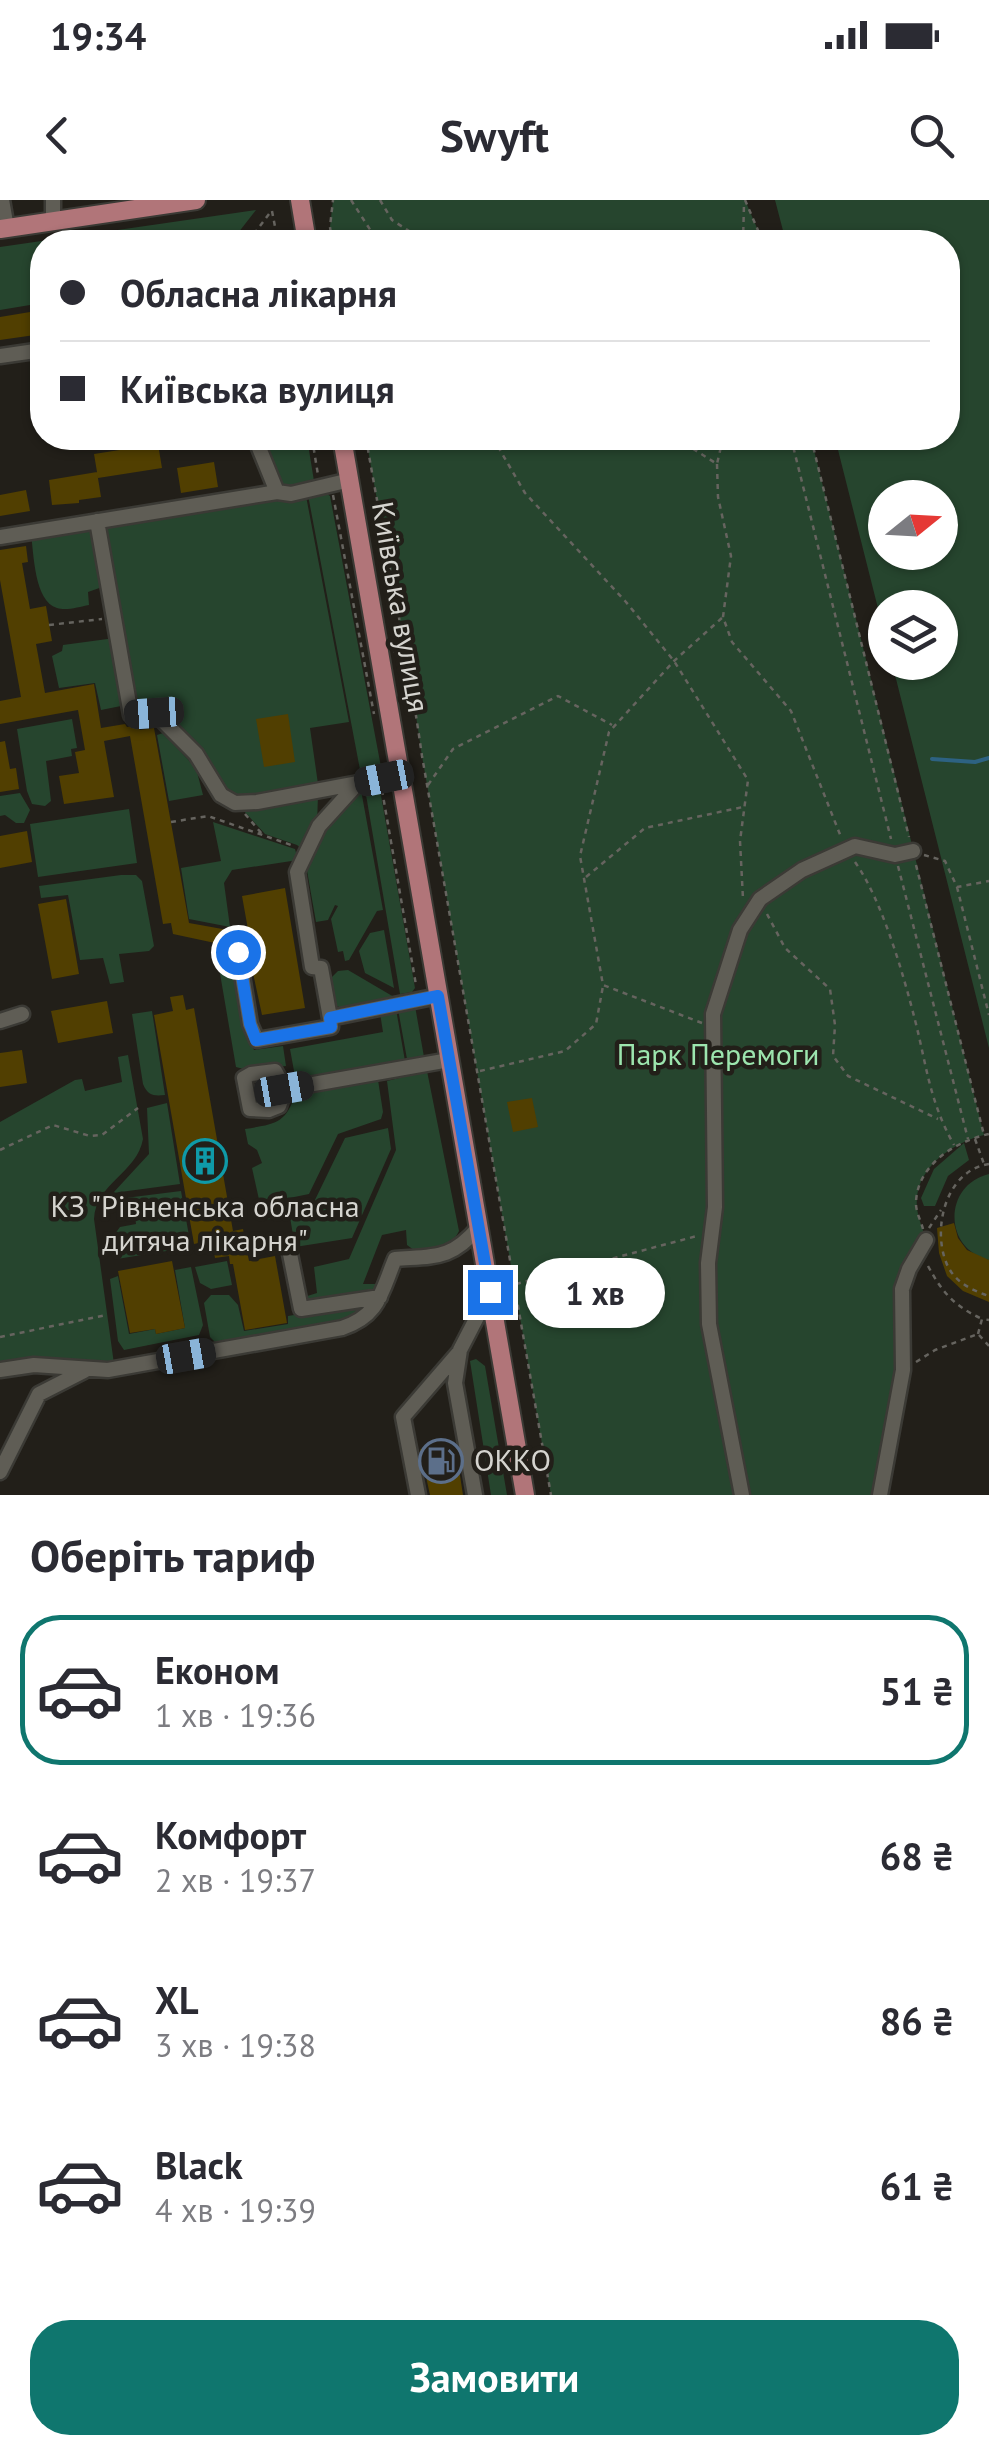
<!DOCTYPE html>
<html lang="uk">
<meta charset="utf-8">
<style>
body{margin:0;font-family:"PT Sans",sans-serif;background:#f7f7f7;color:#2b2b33;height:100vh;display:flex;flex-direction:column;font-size:38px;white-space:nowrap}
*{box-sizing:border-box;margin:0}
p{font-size:32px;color:#7c7c81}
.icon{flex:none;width:55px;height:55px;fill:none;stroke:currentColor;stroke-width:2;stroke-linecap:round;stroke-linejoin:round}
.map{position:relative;height:1295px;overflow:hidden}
.side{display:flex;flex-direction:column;background:#fff;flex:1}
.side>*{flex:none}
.hud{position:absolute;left:30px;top:30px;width:930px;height:220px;border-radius:40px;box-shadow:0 2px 8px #0004;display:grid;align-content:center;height:220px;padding:0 30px;background:#fff}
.needle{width:65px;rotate:72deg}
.buttons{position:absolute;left:868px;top:280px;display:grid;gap:20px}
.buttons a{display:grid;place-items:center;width:90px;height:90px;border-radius:50%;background:#fff;box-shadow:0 2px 8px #0004;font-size:50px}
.end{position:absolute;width:45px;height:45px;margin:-22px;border:12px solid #1a73e8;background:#fff;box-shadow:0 0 0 5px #fff}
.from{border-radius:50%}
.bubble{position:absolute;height:70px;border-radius:35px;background:#fff;box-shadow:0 2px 8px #0004;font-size:32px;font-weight:700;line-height:70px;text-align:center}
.car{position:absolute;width:30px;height:60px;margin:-30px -15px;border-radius:12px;box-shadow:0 0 8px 2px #0007;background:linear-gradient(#222 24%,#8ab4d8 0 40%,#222 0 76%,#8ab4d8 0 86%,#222 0)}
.hud b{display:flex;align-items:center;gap:35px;height:95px;font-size:38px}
.hud b+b{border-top:2px solid #e1e1e2}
.hud i{width:25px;height:25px;background:#2b2b33}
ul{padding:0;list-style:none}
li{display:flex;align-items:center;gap:30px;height:150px;margin:0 20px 15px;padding:0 10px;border:5px solid transparent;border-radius:40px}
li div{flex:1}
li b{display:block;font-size:38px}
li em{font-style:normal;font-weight:700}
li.on{border-color:#0f766e}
li>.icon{width:90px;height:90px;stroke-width:1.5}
h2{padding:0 30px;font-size:45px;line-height:120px}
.primary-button{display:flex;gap:20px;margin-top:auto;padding:20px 30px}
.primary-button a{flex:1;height:115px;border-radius:40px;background:#0f766e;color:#fff;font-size:40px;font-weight:700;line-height:115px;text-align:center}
.status{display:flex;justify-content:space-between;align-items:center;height:70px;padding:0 50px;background:#fff;direction:ltr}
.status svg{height:28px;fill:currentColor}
header{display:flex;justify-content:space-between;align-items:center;height:130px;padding:0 30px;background:#fff;font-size:45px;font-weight:700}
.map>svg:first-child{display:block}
</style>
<div class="status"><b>19:34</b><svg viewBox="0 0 49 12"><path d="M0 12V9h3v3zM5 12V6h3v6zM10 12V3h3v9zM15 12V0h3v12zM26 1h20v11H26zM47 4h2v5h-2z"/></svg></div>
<header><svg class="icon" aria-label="back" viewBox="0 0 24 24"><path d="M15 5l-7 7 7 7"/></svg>Swyft<svg class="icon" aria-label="search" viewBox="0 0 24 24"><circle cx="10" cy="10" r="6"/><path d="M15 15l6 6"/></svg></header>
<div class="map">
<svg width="989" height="1295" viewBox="0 0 989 1295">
<rect width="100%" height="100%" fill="#221f19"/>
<path fill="#26452e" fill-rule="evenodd" d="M333,0H745L763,42H332L330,27Z
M775,0H989V848L892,463L940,462V408H885V436L835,238H948V42H786ZM885,298H940V352H885Z
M256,10L231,42H42V103L0,110V47Z
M261,238H307L314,281L291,288L282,286Z
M366,238H811L984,935C952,943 913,969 917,1008C918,1018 923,1029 926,1040L909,1069L903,1170L880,1295H551L422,556C407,449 384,344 366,238Z
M324,292L330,296L381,567L377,571L361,575L308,295Z
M278,295L306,296L349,522L310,528L318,584L246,597L232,595L154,504L131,507L100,324Z
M93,326L105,386L88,392L89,405C79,407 66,411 57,408C34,401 34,354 31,335Z
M115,438L126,505L101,510L95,483L59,488L52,456L62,451L63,445Z
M72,519L77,548L71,549L72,556L46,561L51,601L45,606L32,604L27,591L17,529Z
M163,533L196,568L203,595L169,601L157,535Z
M376,587L380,590L415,788L412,792L400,794L365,589Z
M361,590L383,710L377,711L349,760L345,761L343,751L338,752L331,719L338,706L335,705L328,720L316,722L306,665L323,630Z
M20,593L30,610L24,623H16L5,615L0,616V596Z
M318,595L317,625L303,650L297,645L265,634L244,611Z
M129,609L137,663L38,677L30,624Z
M213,622L295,649L298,660L232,670L224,683L230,727L189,719L181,668L221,661Z
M121,675H136L142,681L154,746L149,751L119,754L124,782L110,784L103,758L80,760L68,695L41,698L39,686Z
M384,730L394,788L365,773L359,751L370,733Z
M235,754L248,837L254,850L283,846L286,866L247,870L236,867L217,756Z
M348,770L394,797L343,809L335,805L330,779L338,771Z
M415,806L424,857L407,859L398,809Z
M396,809L405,861L296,882L290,849L383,832L380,813Z
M152,811L165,895C154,896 148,896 143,884L132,814Z
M128,855L143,939C137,973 96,983 94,1019L114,1164L0,1167V922L75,880L82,879L85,891L122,882L118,857Z
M427,871L459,1031C450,1049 436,1050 418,1053L407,1045L406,1030L382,1035L363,1084H378L375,1090L305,1102L304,1097L317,1093L314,1067L349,1059L396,950L387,881Z
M378,880L383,912L381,919L338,934L309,994L260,1004L252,968L262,963L257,950L248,944L245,929C273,924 286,925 295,894Z
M167,903L180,984L113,993L149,954L147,908Z
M388,928L391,949L352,1038L295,1047L290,1017L262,1020V1012L314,1002L345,938Z
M964,943L969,960L948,976L935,1006H924L921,998L934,969Z
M989,974V1060C943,1049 943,985 989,974Z
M181,991L191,1047L117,1059L114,1035L120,1027L136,1024L134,1008L118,1009L117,999Z
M227,1061L232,1085L211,1089L200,1083L195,1067Z
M191,1067L203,1125L199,1135L124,1150L118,1141L110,1079L118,1076L129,1134L155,1129L156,1134L185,1128L175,1070Z
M211,1095H229L238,1105L244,1131L288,1124V1116L367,1103L365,1110L350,1122L215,1142L210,1137L204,1103Z
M476,1159L485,1166L507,1295H491L470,1161Z"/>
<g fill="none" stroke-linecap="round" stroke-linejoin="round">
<path stroke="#2d6282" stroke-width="4" d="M932,559L975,562L989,558"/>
</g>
<path fill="#513f01" d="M42,110V134L0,140V117Z
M158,244L162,268L98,278L94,254Z
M214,262L218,287L181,293L177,268Z
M97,272L101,297L79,300V303L52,305L49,280Z
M26,290L30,311L0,316V295Z
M26,346L28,362L22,363L30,409L46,406L52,441L36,444L45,493L94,484L101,528L125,524L127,527L139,525L140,530L154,528L189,723L228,730L232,742L229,746L173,734L171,723L163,724L130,536L104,541L114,597L64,604L59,576L79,573L75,552L85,550L78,510L0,524V501L21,497L0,380V350Z
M288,514L295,562L264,567L256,519Z
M5,541L10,569L16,568L19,589L0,592V542Z
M27,631L32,662L0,668V636Z
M285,688L305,808L262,815L245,736L249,735L242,696Z
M66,699L79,774L52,779L38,704Z
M183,795L186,810L194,808L233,1031L243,1029L249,1061L275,1056L287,1123L245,1130L233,1064H230L229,1056L215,1058L212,1040L194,1044L154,815L173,811L170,797Z
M107,801L113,833L58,843L51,811Z
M22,850L27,883L0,887V853Z
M532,898L538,927L513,932L507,902Z
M954,1023L958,1038L967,1050L989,1060V1102L963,1091L947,1076L939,1053L937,1028Z
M172,1061L185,1128L156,1134L155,1129L130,1133L118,1071Z
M455,1243L463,1295H430L420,1249Z"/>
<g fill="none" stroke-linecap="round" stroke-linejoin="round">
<g stroke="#3b3a35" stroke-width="19">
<path id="minor" d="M2,0L7,28
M53,0V22
M0,156L42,150
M255,238L277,292L291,294L350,280
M97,321L131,515L155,513L196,554L221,595L235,603L257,602L401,575
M0,337L277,292
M357,584L319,626L297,672L312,767L321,768L330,818L438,796
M238,751L250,824L257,840L331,827L330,818
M0,821L22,814
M285,889L275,871L251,874L244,878L250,909L269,910L279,906L285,889L449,860
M288,1044L301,1109L380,1097
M0,1170L34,1165L108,1170L342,1128C379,1116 381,1093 395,1059C435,1056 451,1060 479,1027
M0,1272L39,1194L84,1171
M418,1295L403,1217L460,1151
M475,1295L455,1183L460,1150L490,1092
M742,1295L709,1124L708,1063L715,1007L713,814L740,730L760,699L802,670L855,646L895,655L913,651
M880,1295L903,1170L902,1089L909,1069L926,1040"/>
</g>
<g stroke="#3b3a35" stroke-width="22">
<path id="major" d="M300,0L307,42
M0,29L196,0
M342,238L525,1295"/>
</g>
<path stroke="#66645f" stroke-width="2.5" stroke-dasharray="5 5" stroke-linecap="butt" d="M351,0L378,42
M380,0L392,20L426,42
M745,0L763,42
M272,11L278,42
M248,42L272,10
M332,42L330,27L333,0
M743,42L744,4
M312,238L318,275
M366,238C384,344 407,449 422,556L551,1295
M493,238L525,293L626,402L674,461L748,580L740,641L743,699
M676,238L717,264L723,238
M791,238L891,639
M811,238L909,637
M717,264L718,297L731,356L723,417L732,442L791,511L841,637
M333,295L374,514
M49,425L102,419
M395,453L394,432L400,423
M428,585L453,549L558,496L612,525
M382,590L416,785
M245,614L262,634
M171,622L208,616L294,646
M924,655L945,661L957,687L989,681
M855,662C882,700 903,773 915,820C927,867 929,900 954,945
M916,665L984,935
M898,666L968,939
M586,677L645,628L743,607
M957,687L989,815
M767,714L785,748L830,789L835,825L833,856L848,876L938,919
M702,823L603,785L580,656L609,532L674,461L723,417
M480,871L565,851L596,824L603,786
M975,939L984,964
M0,950L53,925L90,936L102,935L138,908
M989,964C947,970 932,1026 946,1062C953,1081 971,1090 989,1096
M929,1028L941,1010
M923,1029C921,1021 916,1012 916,1004C916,965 956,941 989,934
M928,1066C942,1092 954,1106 982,1119
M516,1084L697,1036
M978,1134L982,1119L989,1120
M979,1135L989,1146
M0,1137L106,1115
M916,1162L935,1150L978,1134"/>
<use href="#minor" stroke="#5f5d55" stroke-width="14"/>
<use href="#major" stroke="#b17579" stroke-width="18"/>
</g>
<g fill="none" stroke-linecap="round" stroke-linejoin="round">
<path stroke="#1a73e8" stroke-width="12" d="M238,752L250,824L256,840L331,827L330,818L438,796L490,1092"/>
</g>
<defs>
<g id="building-ring" transform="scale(2.25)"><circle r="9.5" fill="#221f19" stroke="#0f9aa8" stroke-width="1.5"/><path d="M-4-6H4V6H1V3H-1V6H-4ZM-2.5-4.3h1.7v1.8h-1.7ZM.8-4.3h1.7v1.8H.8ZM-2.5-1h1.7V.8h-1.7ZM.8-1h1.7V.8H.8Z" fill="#0f9aa8"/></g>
<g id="fuel-ring" transform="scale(2.25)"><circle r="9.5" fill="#221f19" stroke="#5c6f8a" stroke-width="1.5"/><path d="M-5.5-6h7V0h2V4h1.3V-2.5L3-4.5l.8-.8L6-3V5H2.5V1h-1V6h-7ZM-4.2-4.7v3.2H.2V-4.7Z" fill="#5c6f8a"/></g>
</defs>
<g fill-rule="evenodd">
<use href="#building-ring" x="205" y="961"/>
<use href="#fuel-ring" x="441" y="1261"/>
</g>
<g text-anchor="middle" stroke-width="9" stroke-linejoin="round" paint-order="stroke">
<g font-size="30" fill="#d5d4cf" stroke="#221f19">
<text transform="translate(400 407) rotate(80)" y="10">Київська вулиця</text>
</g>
<g font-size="30" fill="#9ce5ae" stroke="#221f19">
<text x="718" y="865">Парк Перемоги</text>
</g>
<g font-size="30" fill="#d5d4cf" stroke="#221f19">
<text x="205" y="1017">КЗ "Рівненська обласна<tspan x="205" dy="34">дитяча лікарня"</tspan></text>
<text x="474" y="1271" text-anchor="start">ОККО</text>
</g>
</g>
</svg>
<div class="buttons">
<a><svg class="needle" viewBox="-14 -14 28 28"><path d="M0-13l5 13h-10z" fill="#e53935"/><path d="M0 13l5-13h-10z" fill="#7c7c81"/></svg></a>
<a><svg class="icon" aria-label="layers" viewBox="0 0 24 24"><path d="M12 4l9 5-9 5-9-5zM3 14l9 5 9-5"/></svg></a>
</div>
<i class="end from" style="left:238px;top:752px"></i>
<i class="end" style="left:490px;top:1092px"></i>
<div class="bubble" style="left:525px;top:1058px;width:140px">1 хв</div>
<i class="car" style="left:154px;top:513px;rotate:266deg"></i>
<i class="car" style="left:384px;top:578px;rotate:259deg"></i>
<i class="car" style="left:284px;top:889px;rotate:80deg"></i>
<i class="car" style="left:186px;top:1156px;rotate:80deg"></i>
<div class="hud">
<b><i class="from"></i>Обласна лікарня</b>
<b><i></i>Київська вулиця</b>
</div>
</div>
<section class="side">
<h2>Оберіть тариф</h2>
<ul>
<li class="on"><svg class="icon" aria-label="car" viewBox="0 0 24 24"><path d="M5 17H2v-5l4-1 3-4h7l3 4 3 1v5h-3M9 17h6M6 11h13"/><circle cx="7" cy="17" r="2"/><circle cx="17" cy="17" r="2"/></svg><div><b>Економ</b><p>1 хв · 19:36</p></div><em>51 ₴</em></li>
<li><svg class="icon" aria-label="car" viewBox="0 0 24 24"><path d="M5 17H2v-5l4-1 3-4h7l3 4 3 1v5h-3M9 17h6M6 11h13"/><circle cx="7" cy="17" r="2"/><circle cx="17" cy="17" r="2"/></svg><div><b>Комфорт</b><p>2 хв · 19:37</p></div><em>68 ₴</em></li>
<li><svg class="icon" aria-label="car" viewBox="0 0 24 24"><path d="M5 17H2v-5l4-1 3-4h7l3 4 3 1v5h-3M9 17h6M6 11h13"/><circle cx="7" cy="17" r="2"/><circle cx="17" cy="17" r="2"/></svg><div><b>XL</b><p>3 хв · 19:38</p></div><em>86 ₴</em></li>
<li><svg class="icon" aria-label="car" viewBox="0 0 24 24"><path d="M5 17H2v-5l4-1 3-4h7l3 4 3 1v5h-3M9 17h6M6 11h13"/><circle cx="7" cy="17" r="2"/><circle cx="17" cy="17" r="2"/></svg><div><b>Black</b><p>4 хв · 19:39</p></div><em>61 ₴</em></li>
</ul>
<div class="primary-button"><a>Замовити</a></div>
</section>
